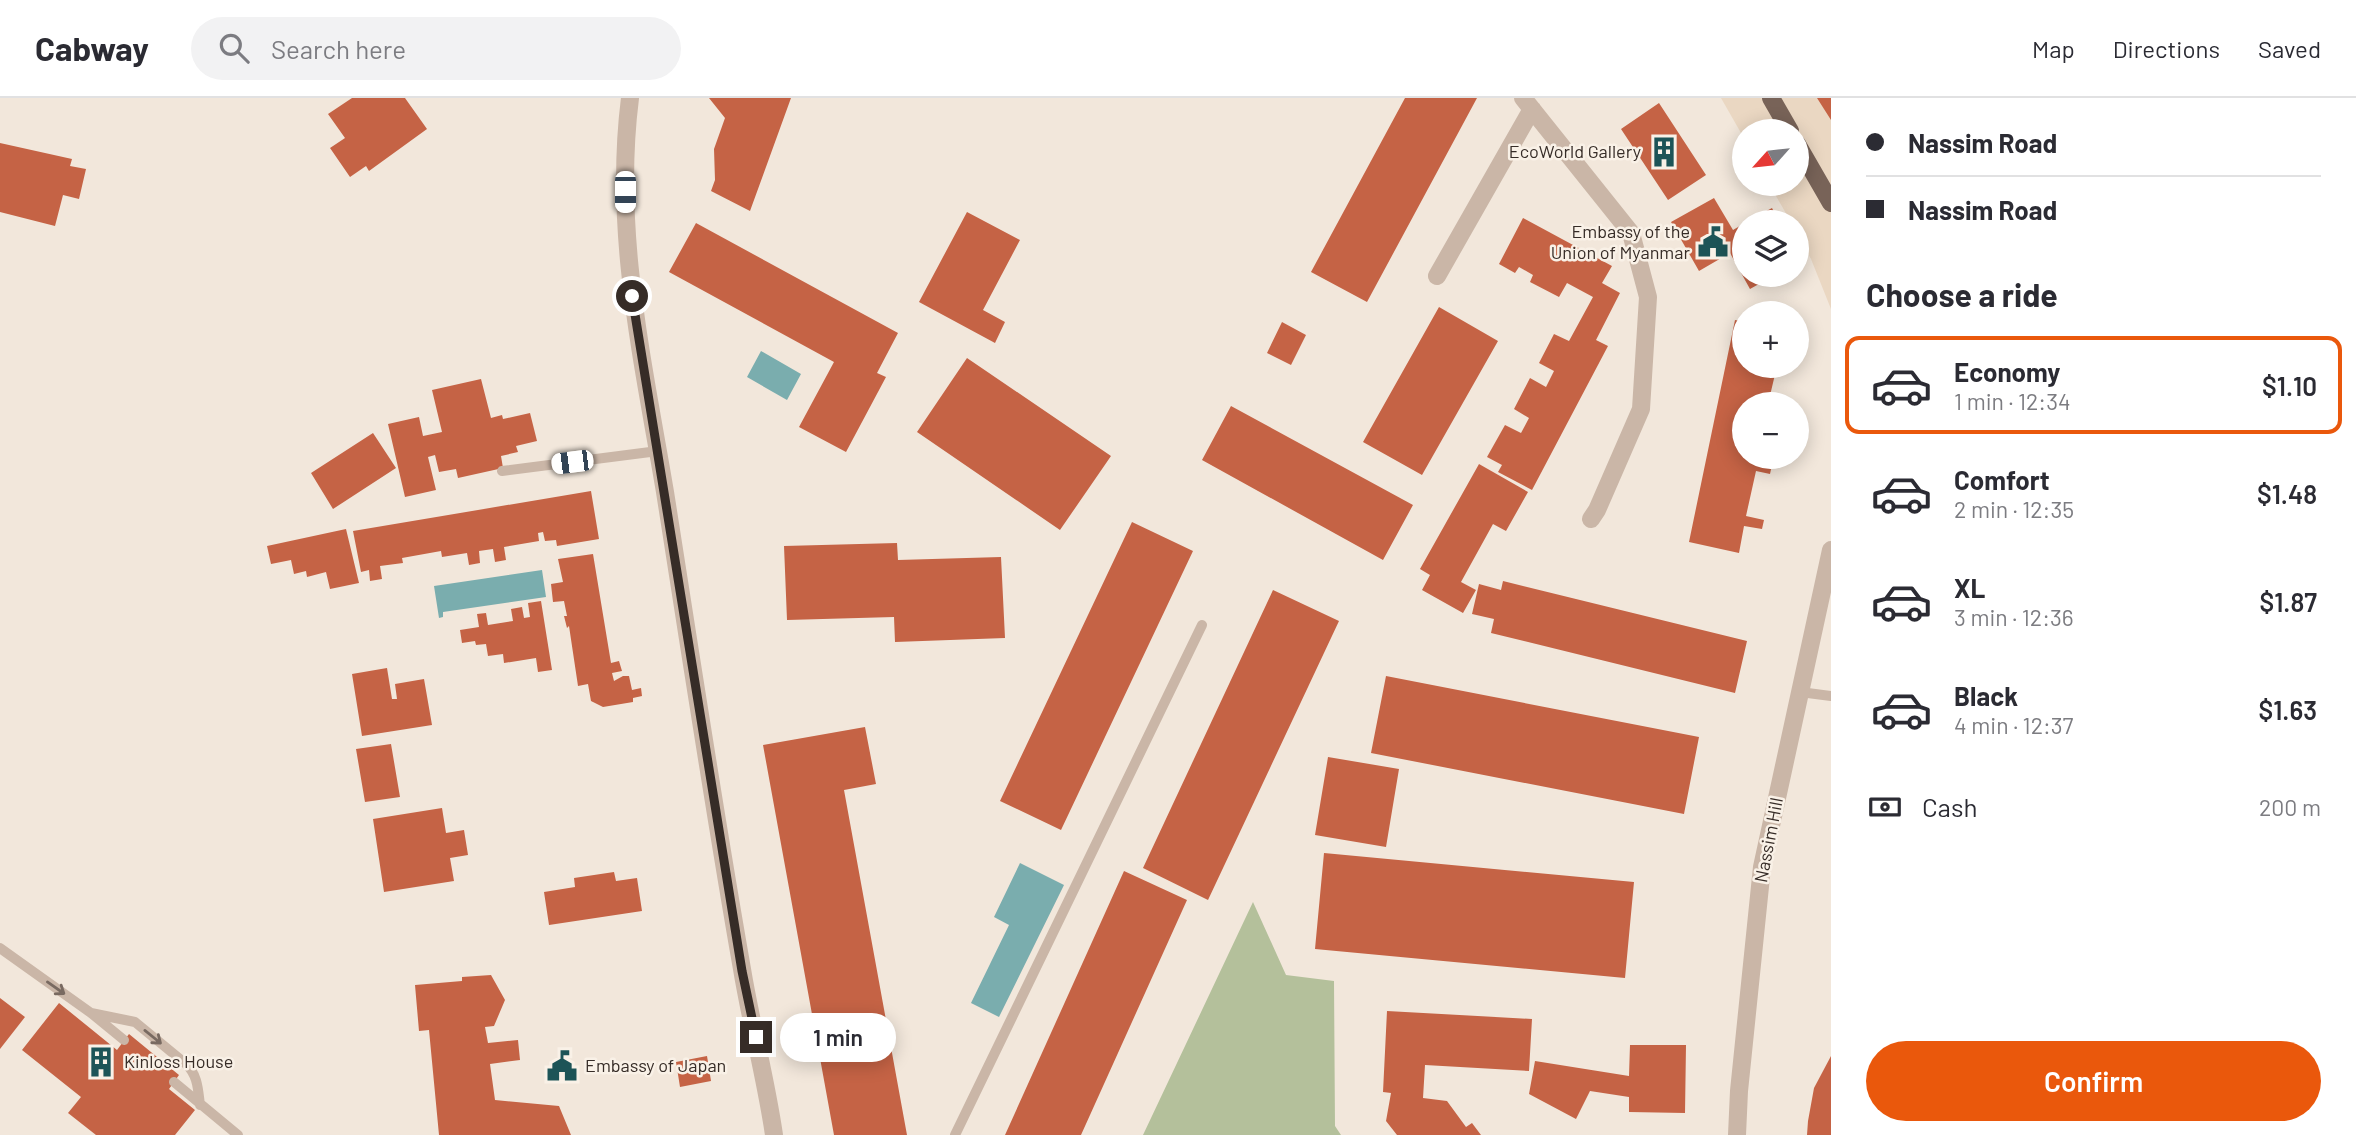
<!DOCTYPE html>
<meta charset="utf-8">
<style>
body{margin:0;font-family:Barlow,sans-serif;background:#f2f2f3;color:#2b2b33;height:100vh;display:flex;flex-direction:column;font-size:26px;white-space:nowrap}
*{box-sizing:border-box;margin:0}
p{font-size:23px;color:#7c7c81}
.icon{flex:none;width:38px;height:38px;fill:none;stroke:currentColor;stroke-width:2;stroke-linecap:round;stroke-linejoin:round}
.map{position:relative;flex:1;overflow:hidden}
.sheet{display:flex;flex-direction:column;background:#fff;width:525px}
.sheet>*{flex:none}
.hud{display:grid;align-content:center;height:154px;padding:0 35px;background:#fff}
.needle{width:46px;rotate:243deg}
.controls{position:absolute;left:1732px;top:21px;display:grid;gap:14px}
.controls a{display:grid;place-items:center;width:77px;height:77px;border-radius:50%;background:#fff;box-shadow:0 4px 18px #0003;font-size:35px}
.end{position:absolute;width:32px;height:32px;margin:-16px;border:9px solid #362c27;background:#fff;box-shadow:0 0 0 4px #fff}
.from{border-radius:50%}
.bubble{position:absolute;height:49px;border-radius:24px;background:#fff;box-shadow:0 4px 18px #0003;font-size:23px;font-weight:600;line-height:49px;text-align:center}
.car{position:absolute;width:21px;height:42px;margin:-21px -10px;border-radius:9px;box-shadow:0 0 5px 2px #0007;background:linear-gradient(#fff 24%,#345 0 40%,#fff 0 76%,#345 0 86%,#fff 0)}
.hud b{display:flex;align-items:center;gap:24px;height:66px;font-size:26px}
.hud b+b{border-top:2px solid #e1e1e2}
.hud i{width:18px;height:18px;background:#2b2b33}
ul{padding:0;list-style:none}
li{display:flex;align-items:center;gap:21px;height:98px;margin:0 14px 10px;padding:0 21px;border:4px solid transparent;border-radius:14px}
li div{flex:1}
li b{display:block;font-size:26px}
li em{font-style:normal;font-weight:600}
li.current{border-color:#ea580c}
li>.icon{width:63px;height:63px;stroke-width:1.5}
h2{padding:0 35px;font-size:32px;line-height:84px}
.pay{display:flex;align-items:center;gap:18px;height:77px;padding:0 35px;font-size:26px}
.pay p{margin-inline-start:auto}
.primary-button{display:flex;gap:14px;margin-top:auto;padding:14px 35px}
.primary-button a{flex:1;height:80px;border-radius:42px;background:#ea580c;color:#fff;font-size:28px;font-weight:600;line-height:80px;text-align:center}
header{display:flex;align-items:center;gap:42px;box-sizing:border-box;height:98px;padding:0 35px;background:#fff;border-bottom:2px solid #e1e1e2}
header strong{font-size:33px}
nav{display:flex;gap:38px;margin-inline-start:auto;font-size:24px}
.search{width:490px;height:63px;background:#f2f2f3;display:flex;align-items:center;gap:18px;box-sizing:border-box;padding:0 24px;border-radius:38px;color:#7c7c81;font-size:26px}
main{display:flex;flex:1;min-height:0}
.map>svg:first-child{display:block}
</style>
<header>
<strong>Cabway</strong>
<div class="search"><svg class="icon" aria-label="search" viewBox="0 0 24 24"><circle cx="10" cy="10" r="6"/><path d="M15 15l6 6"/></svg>Search here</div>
<nav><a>Map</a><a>Directions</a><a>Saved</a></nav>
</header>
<main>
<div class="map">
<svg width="1831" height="1037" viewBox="0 0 1831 1037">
<rect width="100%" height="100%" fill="#f2e7db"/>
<path fill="#b4c09b" d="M1253,804L1286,877L1334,883L1335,1028L1341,1037H1143Z"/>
<path fill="#ead7c2" d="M1721,0H1817L1831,20V211L1811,161L1797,136V124H1791L1769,86H1797V33H1745V42Z"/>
<path fill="#7aadae" d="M761,253L801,276L787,302L747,279Z
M542,472L546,499L443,514V519L439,520L434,488Z
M1020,765L1064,787L999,919L971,905L1009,827L994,819Z"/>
<path fill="#c56345" d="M352,0H405L427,31L369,73L366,68L350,79L330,50L345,40L328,16Z
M709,0H791L750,113L711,93L715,82L714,51L725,20Z
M1405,0H1477L1367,204L1311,174Z
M1817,0H1831V22Z
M1659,5L1706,77L1668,102L1621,31Z
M0,45L72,61L70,68L86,71L79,101L63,97L55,128L0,114Z
M1714,100L1733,132L1745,125V177H1775L1750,191L1730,155L1699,173L1671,124Z
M1772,110L1779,124H1746Z
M967,114L1020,142L983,212L1005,224L995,245L919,204Z
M1523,120L1612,168L1602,185L1620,195L1596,242L1608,248L1532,392L1498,374L1502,367L1487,359L1505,327L1521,335L1529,320L1514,311L1530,280L1546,289L1554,273L1539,265L1554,236L1569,243L1593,199L1567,185L1559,199L1530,184L1533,177L1519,169L1515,175L1499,166Z
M696,125L898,235L877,275L886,279L846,354L799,329L834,264L669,174Z
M1439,209L1498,243L1422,377L1363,344Z
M1735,222L1745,224V268H1777L1768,306H1745V359H1758L1757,364L1772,367L1770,376L1756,373L1746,418L1764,422L1762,431L1744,428L1739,455L1689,444Z
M1282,224L1306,237L1291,267L1267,255Z
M967,260L1111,358L1060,432L917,334Z
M481,281L491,320L502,317L503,321L530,315L537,343L516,348L518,354L501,358L503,370L458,380L456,371L439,374L435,357L428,359L436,392L405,399L388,326L419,319L423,338L442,334L432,292Z
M1231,308L1413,407L1383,462L1202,362Z
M373,335L396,370L333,411L311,375Z
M1479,366L1528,394L1506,433L1493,426L1461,484L1476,492L1463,515L1422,492L1430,477L1420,471Z
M591,393L599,441L557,448L556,442L545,443L543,434L538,435L539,443L504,449L506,462L495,464L493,451L479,453L480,465L469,467L467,455L442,459L441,453L402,460L403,465L380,468L382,481L370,483L369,472L361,474L353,433Z
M1132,424L1193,453L1061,732L1000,703Z
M346,431L359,485L330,491L326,474L307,479L306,473L294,476L291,462L271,466L267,448Z
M897,445L898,462L1001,459L1005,540L895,544L894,519L787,522L784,448Z
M593,456L611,565L619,563L622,573L612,575L614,583L623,578H629L632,592L641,590L642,598L633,600V604L603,609L591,603L588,586L578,588L569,528L567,530L564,518H567L564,503L553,504L551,486L563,484L558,461Z
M1503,483L1747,543L1735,595L1491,535L1494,521L1472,516L1479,486L1501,492Z
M1273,492L1339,523L1208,802L1143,770Z
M541,503L552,572L538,574L536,560L504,565L503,556L488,558L486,546L476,547L475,543L462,545L460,532L479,529L477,516L486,515L488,527L513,523L511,511L522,509L524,520L530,519L528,505Z
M387,570L392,601H397L395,586L424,581L432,627L362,638L352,576Z
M1386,578L1699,639L1684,716L1371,655Z
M865,629L876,686L844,692L907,1037H834L763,647Z
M391,646L400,699L365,704L356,651Z
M1328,659L1399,671L1386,749L1315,737Z
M442,710L446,735L464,732L468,757L450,760L454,783L384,794L373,721Z
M1324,755L1634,784L1625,880L1315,851Z
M1124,773L1187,802L1081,1037H1005Z
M614,774L616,783L637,780L642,813L549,827L544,794L575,789L574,780Z
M491,877L505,902L494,928L485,929L488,945L518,942L520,962L490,966L495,1002L559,1008L571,1037H439L429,932L419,933L415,887L462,883V879Z
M0,900L25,919L0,951Z
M59,905L117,952L129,936L179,977L169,991L195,1012L175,1037H96L68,1015L81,999L22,952Z
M1387,913L1532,921L1529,973L1425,967L1423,1000L1447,1003L1466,1029L1472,1025L1481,1037H1397L1386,1023L1391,995L1383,994Z
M1630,947H1686L1685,1015L1629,1014V999L1590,993L1576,1021L1529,996L1535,963L1629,978Z
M707,958L711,983L680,989L676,964Z
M1831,958V1037H1807L1808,1023L1814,990Z"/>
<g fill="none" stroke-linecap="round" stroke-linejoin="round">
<path stroke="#cab6a7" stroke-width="10" d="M502,373L658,353
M1800,594L1831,598
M0,850L91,915L124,942
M91,915L135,924L186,966C198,977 198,992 200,1007
M174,984L238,1037
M955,1037L1202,527"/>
<path stroke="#cab6a7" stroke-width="18" d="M630,0C613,134 643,263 665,394C690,553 714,712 742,871C751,926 766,981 774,1037
M1523,0L1631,135L1648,199L1641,311L1597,412L1591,421
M1437,178L1532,11
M1737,1037L1739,993L1762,769L1831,452"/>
<path stroke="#786358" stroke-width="18" d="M1771,0L1790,33
M1797,46L1831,105"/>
</g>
<defs><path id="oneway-shaft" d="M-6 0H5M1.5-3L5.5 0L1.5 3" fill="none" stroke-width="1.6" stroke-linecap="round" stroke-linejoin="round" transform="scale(1.75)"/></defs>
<g stroke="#796a61">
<use href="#oneway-shaft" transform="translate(56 890) rotate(35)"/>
<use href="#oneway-shaft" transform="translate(153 939) rotate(39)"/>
</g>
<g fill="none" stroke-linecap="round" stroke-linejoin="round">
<path stroke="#362c27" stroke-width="9" d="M632,198L742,873L756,939"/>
</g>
<defs>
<g id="building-bare" transform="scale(2.415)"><path d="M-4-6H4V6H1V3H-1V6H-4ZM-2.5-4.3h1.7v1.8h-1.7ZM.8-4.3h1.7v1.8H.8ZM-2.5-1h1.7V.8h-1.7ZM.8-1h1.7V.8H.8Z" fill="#1d5457" stroke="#f9f1e7" stroke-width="2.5" paint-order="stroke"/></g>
<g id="civic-bare" transform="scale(2.415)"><path d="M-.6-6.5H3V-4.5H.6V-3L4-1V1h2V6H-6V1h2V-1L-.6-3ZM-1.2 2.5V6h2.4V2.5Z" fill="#1d5457" stroke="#f9f1e7" stroke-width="2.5" paint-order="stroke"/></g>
</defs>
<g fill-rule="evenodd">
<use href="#building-bare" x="1664" y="54"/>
<use href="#civic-bare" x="1713" y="144"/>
<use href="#building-bare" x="101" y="964"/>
<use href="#civic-bare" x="562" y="968"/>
</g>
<g text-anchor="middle" stroke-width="5" stroke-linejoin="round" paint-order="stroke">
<g font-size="18" fill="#362c27" stroke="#f9f1e7" text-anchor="end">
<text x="1641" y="60">EcoWorld Gallery</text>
<text x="1690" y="140">Embassy of the<tspan x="1690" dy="21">Union of Myanmar</tspan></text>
<text x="124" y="970" text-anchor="start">Kinloss House</text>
<text x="585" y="974" text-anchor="start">Embassy of Japan</text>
</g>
<g font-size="18" fill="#362c27" stroke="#f9f1e7">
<text transform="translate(1769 742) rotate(-79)" y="6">Nassim Hill</text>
</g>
</g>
</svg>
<div class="controls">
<a><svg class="needle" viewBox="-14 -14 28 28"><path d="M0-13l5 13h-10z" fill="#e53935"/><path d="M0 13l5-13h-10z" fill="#7c7c81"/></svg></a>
<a><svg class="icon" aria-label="layers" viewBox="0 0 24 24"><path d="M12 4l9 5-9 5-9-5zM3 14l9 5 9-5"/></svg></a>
<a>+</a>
<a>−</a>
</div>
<i class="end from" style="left:632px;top:198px"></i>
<i class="end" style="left:756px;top:939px"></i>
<div class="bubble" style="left:780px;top:915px;width:116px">1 min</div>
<i class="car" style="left:625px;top:94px;rotate:180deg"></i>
<i class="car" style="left:572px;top:364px;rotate:263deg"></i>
</div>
<section class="sheet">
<div class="hud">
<b><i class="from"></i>Nassim Road</b>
<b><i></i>Nassim Road</b>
</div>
<h2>Choose a ride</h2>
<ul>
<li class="current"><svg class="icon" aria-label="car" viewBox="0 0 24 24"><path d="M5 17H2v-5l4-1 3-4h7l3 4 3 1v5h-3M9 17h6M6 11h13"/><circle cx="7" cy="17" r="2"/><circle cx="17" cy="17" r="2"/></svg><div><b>Economy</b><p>1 min · 12:34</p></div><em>$1.10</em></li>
<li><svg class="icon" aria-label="car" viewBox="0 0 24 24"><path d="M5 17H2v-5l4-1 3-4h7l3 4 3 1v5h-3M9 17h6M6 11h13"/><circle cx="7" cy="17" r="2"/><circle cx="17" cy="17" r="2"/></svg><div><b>Comfort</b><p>2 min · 12:35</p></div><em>$1.48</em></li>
<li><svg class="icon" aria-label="car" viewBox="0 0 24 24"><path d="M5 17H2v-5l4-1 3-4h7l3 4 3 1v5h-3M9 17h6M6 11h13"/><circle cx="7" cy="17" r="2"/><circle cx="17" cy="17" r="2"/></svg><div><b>XL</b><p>3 min · 12:36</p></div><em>$1.87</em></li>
<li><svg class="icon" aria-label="car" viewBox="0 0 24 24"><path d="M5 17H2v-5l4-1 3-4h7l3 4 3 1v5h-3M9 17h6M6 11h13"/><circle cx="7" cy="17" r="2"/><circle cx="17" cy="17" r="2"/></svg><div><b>Black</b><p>4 min · 12:37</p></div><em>$1.63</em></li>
</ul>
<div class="pay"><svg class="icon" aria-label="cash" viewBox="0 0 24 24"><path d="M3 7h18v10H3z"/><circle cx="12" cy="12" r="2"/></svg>Cash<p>200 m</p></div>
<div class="primary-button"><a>Confirm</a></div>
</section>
</main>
